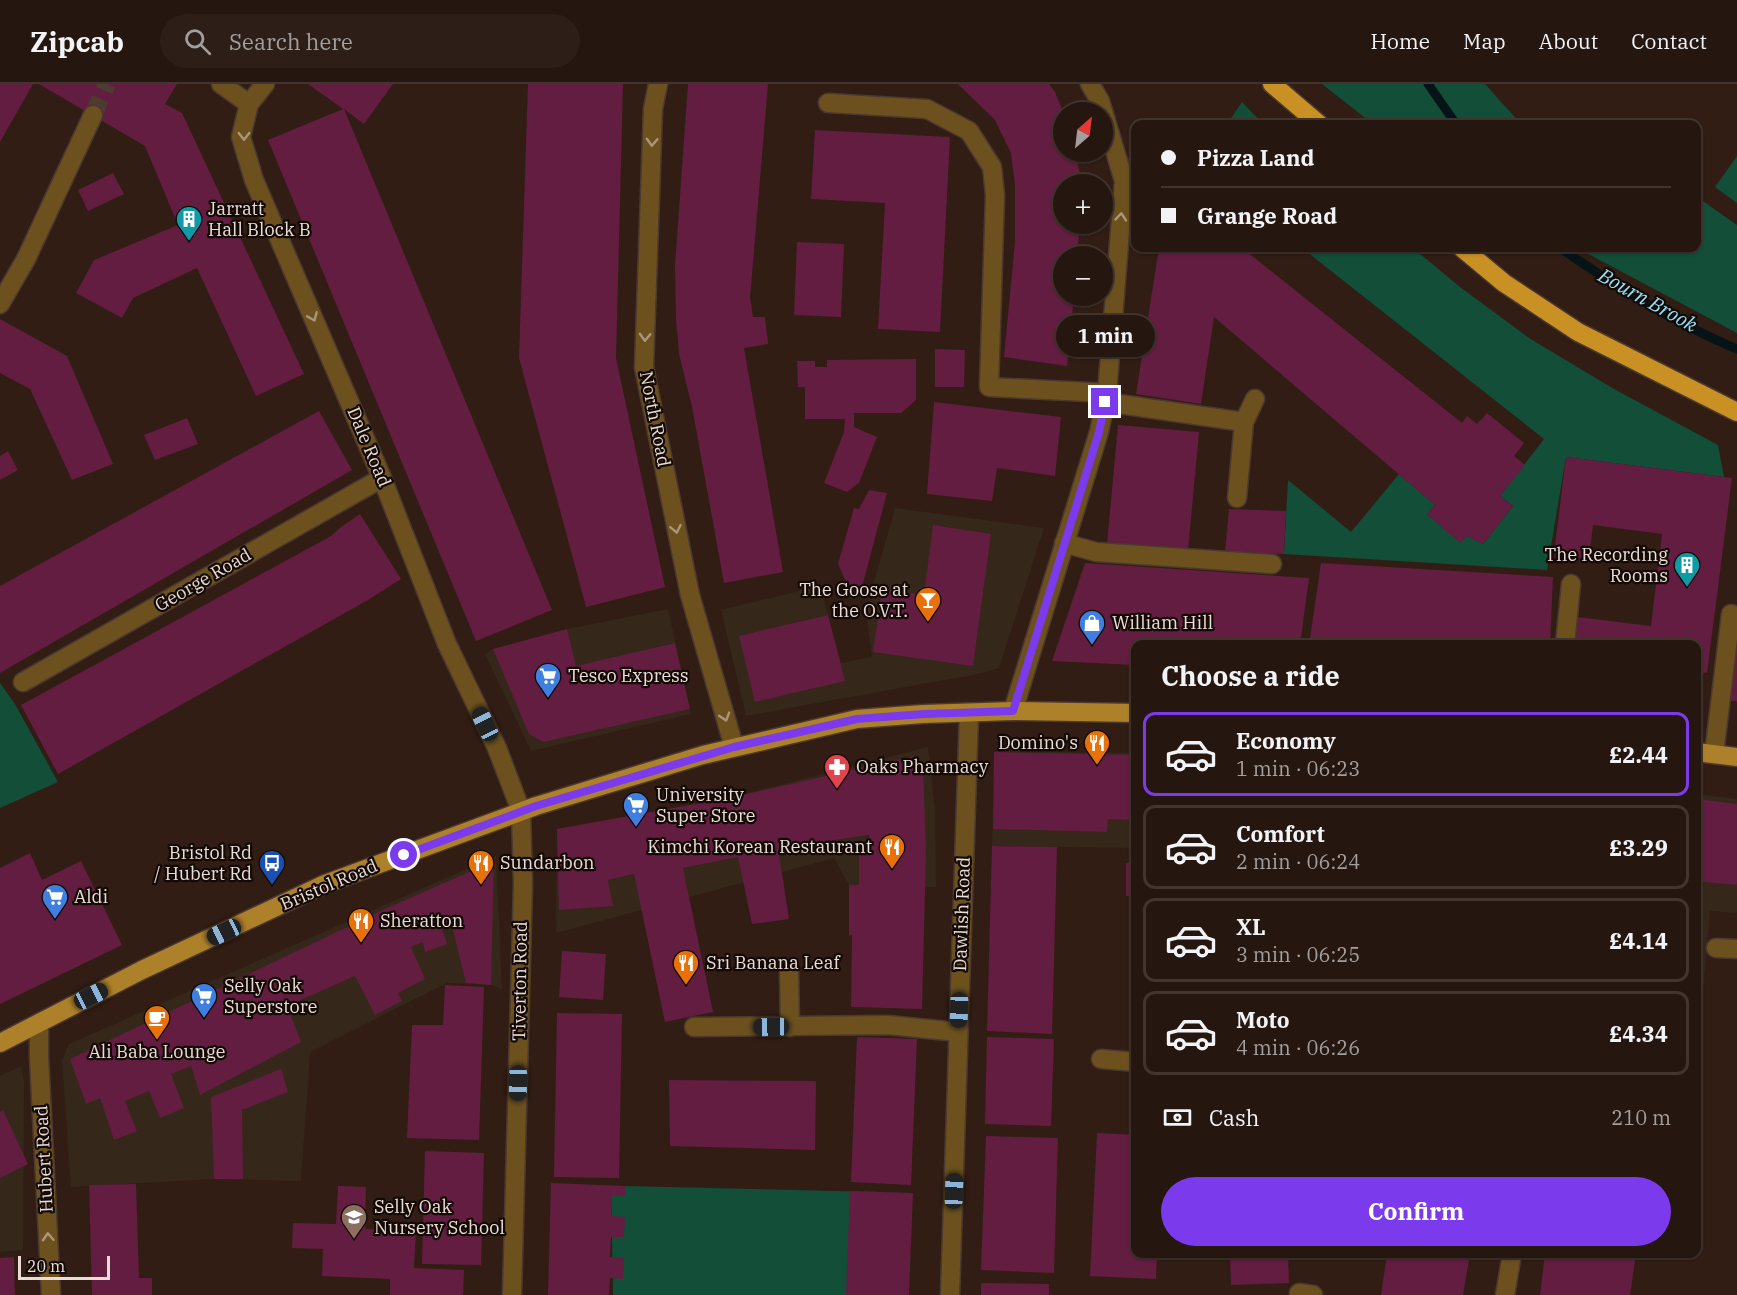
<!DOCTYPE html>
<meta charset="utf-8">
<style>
body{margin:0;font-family:"IBM Plex Serif",serif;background:#2d1f18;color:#f1f3f6;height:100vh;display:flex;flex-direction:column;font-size:22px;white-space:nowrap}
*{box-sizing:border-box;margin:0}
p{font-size:20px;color:#a39f9e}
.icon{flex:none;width:33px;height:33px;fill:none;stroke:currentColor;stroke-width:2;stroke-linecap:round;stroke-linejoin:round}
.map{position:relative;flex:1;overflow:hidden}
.sheet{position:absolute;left:1131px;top:556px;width:570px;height:618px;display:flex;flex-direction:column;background:#25160f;border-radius:12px;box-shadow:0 2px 4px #0004,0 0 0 2px #42352f}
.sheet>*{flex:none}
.banner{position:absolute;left:1131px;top:36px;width:570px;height:132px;border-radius:12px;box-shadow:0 2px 4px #0004,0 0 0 2px #42352f;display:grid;align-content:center;height:132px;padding:0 30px;background:#25160f}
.needle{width:39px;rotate:28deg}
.fabs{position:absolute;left:1053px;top:18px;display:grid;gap:12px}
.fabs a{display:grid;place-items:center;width:60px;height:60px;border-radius:50%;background:#25160f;box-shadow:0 2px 4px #0004,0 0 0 2px #42352f;font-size:30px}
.scale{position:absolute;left:18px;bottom:15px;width:92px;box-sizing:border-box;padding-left:6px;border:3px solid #eadcd6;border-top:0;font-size:16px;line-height:21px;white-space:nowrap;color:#eadcd6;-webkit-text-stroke:4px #130a06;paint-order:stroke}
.end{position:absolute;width:27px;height:27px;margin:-14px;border:8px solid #7c3aed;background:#fff;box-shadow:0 0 0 3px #fff}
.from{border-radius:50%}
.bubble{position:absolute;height:42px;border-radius:21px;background:#25160f;box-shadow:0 2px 4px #0004,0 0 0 2px #42352f;font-size:20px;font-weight:700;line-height:42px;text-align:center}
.car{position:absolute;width:18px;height:36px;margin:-18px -9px;border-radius:8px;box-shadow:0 0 4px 2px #0007;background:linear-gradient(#222 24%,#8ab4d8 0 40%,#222 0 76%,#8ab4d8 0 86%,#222 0)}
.banner b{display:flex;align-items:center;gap:21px;height:57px;font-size:22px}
.banner b+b{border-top:2px solid #42352f}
.banner i{width:15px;height:15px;background:#f1f3f6}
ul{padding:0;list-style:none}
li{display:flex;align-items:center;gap:18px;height:84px;margin:0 12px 9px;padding:0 18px;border:3px solid #42352f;border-radius:12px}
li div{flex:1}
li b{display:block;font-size:22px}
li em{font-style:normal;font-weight:700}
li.on{border-color:#7c3aed}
li>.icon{width:54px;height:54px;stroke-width:1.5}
h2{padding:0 30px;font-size:27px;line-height:72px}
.pay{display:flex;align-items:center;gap:15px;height:66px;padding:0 30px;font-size:22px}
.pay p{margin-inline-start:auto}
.button{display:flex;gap:12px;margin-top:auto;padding:12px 30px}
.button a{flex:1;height:69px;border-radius:36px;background:#7c3aed;color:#fff;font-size:24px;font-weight:700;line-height:69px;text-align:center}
header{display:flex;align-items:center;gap:36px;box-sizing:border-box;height:84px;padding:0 30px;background:#25160f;border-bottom:2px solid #42352f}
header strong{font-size:28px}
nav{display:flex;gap:33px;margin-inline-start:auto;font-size:21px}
.search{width:420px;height:54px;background:#2d1f18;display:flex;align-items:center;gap:15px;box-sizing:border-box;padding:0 21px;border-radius:33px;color:#a39f9e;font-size:22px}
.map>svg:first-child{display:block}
</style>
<header>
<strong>Zipcab</strong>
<div class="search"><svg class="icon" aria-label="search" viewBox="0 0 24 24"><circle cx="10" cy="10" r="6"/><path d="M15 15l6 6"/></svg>Search here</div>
<nav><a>Home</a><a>Map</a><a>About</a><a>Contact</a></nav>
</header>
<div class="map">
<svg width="1737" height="1211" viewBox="0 0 1737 1211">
<rect width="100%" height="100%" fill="#311d14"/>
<path fill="#35271a" d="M895,424L1044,444L999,584L978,590L746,632L721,526L820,502L841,579L872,573L866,526Z
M668,525L691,630L531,667L485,570L493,565L567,545Z
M928,663L935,726L936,803L849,801L834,774L556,849L557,745L729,714Z
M995,667L1135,669V764L992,762Z
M1697,710L1737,715V829L1710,827L1703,910H1697Z
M496,772L502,905L491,901L447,899L310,968L301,1097L214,1095L71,1103L62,976L69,960Z
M21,982L24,997L23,1166L0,1168V992Z"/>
<path fill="#124e38" d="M1322,0H1485L1521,40H1373Z
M1242,18L1263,40H1227Z
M1737,72V119L1715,103Z
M1697,113L1737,141V249L1577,164H1696Z
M1302,164H1413L1460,203L1529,254L1614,305L1718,361L1724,393L1566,373L1547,486L1284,470L1288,396L1351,448L1399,390L1435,421L1427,430L1460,458L1467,452L1483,460L1513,422L1500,412L1544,355Z
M0,599L15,620L58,698L0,724Z
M625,1102L879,1108L868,1211H613L611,1104Z"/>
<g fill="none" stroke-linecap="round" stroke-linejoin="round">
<path stroke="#061317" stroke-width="9" d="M1428,0L1456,40
M1560,164C1616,202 1674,239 1737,265"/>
</g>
<path fill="#631d40" d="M0,0H33L0,58Z
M39,0H177L165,20L182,29L304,290L256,312L197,184L133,214L122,234L76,209L94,176L178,141L145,62Z
M308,0H393L364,40L344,25L552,526L476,557L268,56L343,25Z
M528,0H623L616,274L665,503L586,523L519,274Z
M688,0H768L750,214L753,233H765L768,260L744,264L783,488L724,499L692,323L679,270L676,235L675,182Z
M958,0H1049L1055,8L1064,30V68H1076L1081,100H1064V140H1080L1077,172H1064V212H1074L1067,282L1004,273L1015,158V101L1011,69L995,36Z
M815,46L950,53L940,248L878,245L885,119L811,115Z
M113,89L124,110L88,127L78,106Z
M797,158L844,160L841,233L794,231Z
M1159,164H1242L1462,339L1467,332L1477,340L1487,329L1524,359L1514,372L1525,381L1500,412L1513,422L1483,460L1467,452L1460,459L1427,430L1435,421L1214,233L1201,320L1136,310Z
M0,235L67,272L113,380L72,396L30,305L0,289Z
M935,265L965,266L964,303H935Z
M916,275V316L901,329H854V343L877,353L859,399L847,408L824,399L844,348L845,335H805V303H798L797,277H815V283H827V276Z
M934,318L1061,333L1055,392L997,384L992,417L927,410Z
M319,327L352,386L0,589V502Z
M187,334L198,360L155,376L144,351Z
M1118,341L1199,348L1188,467L1107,460Z
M8,367L18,386L0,396V372Z
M1566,373L1732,394L1707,589L1696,588V561H1575L1578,533L1651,542L1662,450L1593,441L1589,475L1554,470Z
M869,406L887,409L862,503L847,500L838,480L854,424L859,425Z
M1229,425L1286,427L1284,470L1225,469Z
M360,430L401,495L368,516L58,690L21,621L331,452L341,443Z
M933,441L991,450L973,582L873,568L882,505L924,511Z
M1085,479L1309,494L1300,561H1136V581L1052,577Z
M1321,479L1553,493L1550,561H1309Z
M828,531L845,597L755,618L739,552Z
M567,545L576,582L675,559L690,625L543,658L529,650L493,565Z
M1735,547H1737V617H1730Z
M994,668L1136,671V736L1108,735L1107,748L993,745Z
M914,672L923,682L926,767L922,925L851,923L852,851L849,852V801H859V770L872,769L869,751L778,764L789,835L752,840L738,773L683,784L713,928L665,938L634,790L608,796L613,822L559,826L557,745L729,714Z
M1696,715L1737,720V801L1696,797Z
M992,762L1057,763L1052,950L987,947Z
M30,769L42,796L81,777L122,861L0,920V784Z
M494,777L491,901L466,899L451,838L441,842L447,860L425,868L423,858L411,863L425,895L398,909L402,917L375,931L355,892L287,922L301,958L200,1011L191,982L171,990L184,1024L160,1034L149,1007L125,1017L137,1047L114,1056L100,1014L86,1020L70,975L385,825Z
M1126,779H1136V812H1126Z
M562,867L606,870L603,916L559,913Z
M445,901L484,903L479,1056L407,1054L412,941H443Z
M557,929L622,930L619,1094L554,1093Z
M857,953L917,955L911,1101L851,1098Z
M987,953L1054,955L1051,1042L985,1040Z
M281,985L288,1008L242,1026L243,1095H214L211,1013Z
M669,996L816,997L815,1066L670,1062Z
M3,1026L28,1080L0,1094V1028Z
M1097,1049L1136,1051V1170H1157L1156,1195L1090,1192Z
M986,1052L1058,1054L1054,1189L981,1186Z
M425,1067L484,1069L481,1181L422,1180Z
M551,1099L625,1102V1112H612L611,1132L625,1133L624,1153H611L610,1173L624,1174L623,1195L610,1194L609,1211H548Z
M136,1100L139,1194H152V1211H92L89,1101Z
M338,1102L366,1103L365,1145L416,1147L414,1184L464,1186L463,1211H390V1195L322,1192L323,1165L292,1164L293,1139L336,1140Z
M850,1107L913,1109L909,1211H846Z
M1230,1170H1288L1289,1199L1231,1201Z
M1387,1170H1470L1463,1211H1381Z
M1545,1170H1636L1630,1211H1540Z
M14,1173L15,1211H0V1174Z
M981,1199L1049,1200V1211H981Z"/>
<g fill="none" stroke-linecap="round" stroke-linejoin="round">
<path stroke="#4d3a31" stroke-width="18" stroke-dasharray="18 9" stroke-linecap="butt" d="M93,31L107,0"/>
<g stroke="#4b382f" stroke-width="21">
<path id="minor" d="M221,0L249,20
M265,0L249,20L241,53L254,96L382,394L447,560L497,664L521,727L523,800L512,1211
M658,0L653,25L644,283L690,511L734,663
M828,19L927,25L969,47L992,83L995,111L989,303L1107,309
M0,220L26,175L93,31
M1105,318L1244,338L1255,315
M1237,414L1244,338
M1064,459L1096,468L1272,480
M1565,561L1571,500
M23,598L382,394
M1013,627L1099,348L1107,309L1124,97L1100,17L1090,0
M1714,670L1731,530
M1716,864L1737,865
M789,885L790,943
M39,939V973L51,1211
M694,943L888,941L958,948
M1101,975L1136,978
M950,1211L969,629
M1299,1211V1209L1313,1211
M1505,1211L1512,1170"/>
</g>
<g stroke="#4b382f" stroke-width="21">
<path id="major" d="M1696,668L1737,673
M0,959L142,886L325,800L536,722L703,671L857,635L923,630L1013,627L1136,629"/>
</g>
<g stroke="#4b382f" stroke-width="21">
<path id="highway" d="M1272,0L1319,40
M1462,164L1504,199L1578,248L1737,328"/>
</g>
<use href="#minor" stroke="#6c511f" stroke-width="18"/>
<use href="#major" stroke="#ad802a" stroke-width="18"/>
<use href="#highway" stroke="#c99123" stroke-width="18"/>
</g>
<defs><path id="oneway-chevron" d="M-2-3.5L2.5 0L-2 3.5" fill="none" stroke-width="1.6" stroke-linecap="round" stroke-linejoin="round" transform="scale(1.5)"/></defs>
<g stroke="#ab967a">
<use href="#oneway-chevron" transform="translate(244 52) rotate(90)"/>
<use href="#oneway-chevron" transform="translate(652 58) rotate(92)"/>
<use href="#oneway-chevron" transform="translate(1121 133) rotate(-85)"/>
<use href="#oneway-chevron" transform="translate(313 233) rotate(67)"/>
<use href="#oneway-chevron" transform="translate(645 253) rotate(92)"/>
<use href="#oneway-chevron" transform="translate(676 445) rotate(79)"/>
<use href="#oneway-chevron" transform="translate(725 633) rotate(73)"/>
<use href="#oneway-chevron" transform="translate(48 1153) rotate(-93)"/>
</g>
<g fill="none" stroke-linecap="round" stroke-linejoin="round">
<path stroke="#7c3aed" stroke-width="8" d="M404,771L536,722L734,663L857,635L924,630L1013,627L1099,348L1105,318"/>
</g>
<defs>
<g id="building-pin" transform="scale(1.35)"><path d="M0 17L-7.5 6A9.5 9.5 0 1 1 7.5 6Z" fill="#0f9aa8" stroke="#130a06"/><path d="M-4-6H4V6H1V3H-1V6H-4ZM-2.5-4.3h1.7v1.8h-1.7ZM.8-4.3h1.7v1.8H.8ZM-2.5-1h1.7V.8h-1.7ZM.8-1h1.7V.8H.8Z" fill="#fff"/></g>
<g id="bar-pin" transform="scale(1.35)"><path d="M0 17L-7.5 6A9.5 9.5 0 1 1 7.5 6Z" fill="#e8710a" stroke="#130a06"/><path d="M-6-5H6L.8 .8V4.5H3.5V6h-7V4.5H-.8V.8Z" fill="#fff"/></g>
<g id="shop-pin" transform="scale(1.35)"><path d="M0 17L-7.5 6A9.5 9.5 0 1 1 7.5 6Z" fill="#3f7fe0" stroke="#130a06"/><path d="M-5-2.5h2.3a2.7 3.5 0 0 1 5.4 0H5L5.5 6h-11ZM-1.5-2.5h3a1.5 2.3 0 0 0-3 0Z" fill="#fff"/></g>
<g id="supermarket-pin" transform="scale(1.35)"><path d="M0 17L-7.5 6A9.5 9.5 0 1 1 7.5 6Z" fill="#3f7fe0" stroke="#130a06"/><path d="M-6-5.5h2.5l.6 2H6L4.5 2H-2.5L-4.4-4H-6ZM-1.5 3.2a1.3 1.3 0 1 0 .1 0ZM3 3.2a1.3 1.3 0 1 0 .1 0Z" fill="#fff"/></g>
<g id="restaurant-pin" transform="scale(1.35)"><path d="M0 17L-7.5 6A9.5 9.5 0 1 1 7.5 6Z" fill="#e8710a" stroke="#130a06"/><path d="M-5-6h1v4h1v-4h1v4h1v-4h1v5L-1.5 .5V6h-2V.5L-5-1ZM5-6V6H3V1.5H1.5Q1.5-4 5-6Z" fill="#fff"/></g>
<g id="pharmacy-pin" transform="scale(1.35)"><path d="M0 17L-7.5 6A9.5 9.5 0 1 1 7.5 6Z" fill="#e0444e" stroke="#130a06"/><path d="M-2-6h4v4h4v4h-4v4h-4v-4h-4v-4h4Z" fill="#fff"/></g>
<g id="bus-pin" transform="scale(1.35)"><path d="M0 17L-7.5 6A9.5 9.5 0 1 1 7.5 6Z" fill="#1a4fb4" stroke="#130a06"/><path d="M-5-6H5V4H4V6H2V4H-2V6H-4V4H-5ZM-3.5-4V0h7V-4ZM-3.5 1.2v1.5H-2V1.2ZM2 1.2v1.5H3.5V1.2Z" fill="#fff"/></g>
<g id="cafe-pin" transform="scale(1.35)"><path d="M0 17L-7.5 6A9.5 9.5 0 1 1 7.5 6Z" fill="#e8710a" stroke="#130a06"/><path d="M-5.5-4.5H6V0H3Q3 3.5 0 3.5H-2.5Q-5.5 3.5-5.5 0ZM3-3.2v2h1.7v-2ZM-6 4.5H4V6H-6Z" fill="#fff"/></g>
<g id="school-pin" transform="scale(1.35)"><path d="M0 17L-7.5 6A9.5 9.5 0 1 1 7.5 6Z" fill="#8d6e63" stroke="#130a06"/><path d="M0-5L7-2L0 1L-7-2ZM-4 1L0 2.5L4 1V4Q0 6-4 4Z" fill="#fff"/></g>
</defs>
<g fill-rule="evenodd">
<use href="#building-pin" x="189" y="135"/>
<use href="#building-pin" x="1687" y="481"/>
<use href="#bar-pin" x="928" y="516"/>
<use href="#shop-pin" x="1092" y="539"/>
<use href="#supermarket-pin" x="548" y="592"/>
<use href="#restaurant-pin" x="1097" y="659"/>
<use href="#pharmacy-pin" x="837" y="683"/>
<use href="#supermarket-pin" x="636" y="721"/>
<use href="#restaurant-pin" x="892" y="763"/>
<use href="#bus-pin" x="272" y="779"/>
<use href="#restaurant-pin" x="481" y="779"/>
<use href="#supermarket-pin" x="55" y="813"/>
<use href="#restaurant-pin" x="361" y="837"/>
<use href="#restaurant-pin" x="686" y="879"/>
<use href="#supermarket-pin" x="204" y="912"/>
<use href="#cafe-pin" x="157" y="934"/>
<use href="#school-pin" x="354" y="1133"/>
</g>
<g text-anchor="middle" stroke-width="4.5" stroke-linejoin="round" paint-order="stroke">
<g font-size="18" fill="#eadcd6" stroke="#130a06" text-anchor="start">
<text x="208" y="131">Jarratt<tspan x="208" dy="21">Hall Block B</tspan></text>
<text x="1668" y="477" text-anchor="end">The Recording<tspan x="1668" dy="21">Rooms</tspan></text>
<text x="908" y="512" text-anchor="end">The Goose at<tspan x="908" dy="21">the O.V.T.</tspan></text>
<text x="1112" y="545">William Hill</text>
<text x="568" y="598">Tesco Express</text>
<text x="1078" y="665" text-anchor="end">Domino's</text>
<text x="856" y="689">Oaks Pharmacy</text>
<text x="656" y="717">University<tspan x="656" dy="21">Super Store</tspan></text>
<text x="872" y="769" text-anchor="end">Kimchi Korean Restaurant</text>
<text x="252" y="775" text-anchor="end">Bristol Rd<tspan x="252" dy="21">/ Hubert Rd</tspan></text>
<text x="500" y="785">Sundarbon</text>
<text x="74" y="819">Aldi</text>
<text x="380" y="843">Sheratton</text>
<text x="706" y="885">Sri Banana Leaf</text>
<text x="224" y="908">Selly Oak<tspan x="224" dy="21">Superstore</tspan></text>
<text x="157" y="974" text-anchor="middle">Ali Baba Lounge</text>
<text x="374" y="1129">Selly Oak<tspan x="374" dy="21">Nursery School</tspan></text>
</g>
<g font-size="18" fill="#eadcd6" stroke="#130a06">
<text transform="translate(655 335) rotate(79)" y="6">North Road</text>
<text transform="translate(369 363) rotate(67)" y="6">Dale Road</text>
<text transform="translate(203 496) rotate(-30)" y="6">George Road</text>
<text transform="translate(329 801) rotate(-23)" y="6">Bristol Road</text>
<text transform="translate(962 830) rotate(-88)" y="6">Dawlish Road</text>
<text transform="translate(520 897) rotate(-89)" y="6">Tiverton Road</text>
<text transform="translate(44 1075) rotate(-93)" y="6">Hubert Road</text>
</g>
<g font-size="20" font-style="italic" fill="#93e0f8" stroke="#130a06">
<text transform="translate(1648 216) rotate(29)" y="7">Bourn Brook</text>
</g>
</g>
</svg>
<div class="fabs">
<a><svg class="needle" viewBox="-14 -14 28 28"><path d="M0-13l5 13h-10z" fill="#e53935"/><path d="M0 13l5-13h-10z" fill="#a39f9e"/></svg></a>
<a>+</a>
<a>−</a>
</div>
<div class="scale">20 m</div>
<i class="end from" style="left:404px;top:771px"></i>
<i class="end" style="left:1105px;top:318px"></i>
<div class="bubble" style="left:1056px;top:231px;width:99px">1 min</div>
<i class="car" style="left:485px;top:640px;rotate:334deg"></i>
<i class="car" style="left:224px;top:848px;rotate:245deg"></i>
<i class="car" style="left:91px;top:912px;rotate:63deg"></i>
<i class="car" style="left:959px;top:926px;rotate:182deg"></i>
<i class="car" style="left:771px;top:943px;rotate:269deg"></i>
<i class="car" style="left:518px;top:999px;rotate:181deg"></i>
<i class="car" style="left:954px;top:1107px;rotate:2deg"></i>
<div class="banner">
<b><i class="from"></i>Pizza Land</b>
<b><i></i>Grange Road</b>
</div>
<section class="sheet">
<h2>Choose a ride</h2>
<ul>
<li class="on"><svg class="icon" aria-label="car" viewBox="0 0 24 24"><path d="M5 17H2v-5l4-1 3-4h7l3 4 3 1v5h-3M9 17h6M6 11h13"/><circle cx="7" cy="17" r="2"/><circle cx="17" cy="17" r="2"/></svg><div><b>Economy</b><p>1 min · 06:23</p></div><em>£2.44</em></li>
<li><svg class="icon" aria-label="car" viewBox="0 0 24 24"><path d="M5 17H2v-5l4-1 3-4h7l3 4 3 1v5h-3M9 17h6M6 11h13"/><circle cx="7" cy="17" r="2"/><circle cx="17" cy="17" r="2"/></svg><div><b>Comfort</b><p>2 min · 06:24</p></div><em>£3.29</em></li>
<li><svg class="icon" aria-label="car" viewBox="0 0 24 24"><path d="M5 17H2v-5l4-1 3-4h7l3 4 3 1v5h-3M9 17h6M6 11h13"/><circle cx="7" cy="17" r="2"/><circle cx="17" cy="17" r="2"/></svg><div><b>XL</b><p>3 min · 06:25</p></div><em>£4.14</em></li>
<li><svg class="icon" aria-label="car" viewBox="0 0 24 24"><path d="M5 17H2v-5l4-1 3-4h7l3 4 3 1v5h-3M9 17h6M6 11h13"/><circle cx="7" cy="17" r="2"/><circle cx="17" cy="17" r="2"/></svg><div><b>Moto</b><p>4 min · 06:26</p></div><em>£4.34</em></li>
</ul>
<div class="pay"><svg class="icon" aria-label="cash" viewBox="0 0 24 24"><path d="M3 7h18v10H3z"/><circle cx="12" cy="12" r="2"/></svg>Cash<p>210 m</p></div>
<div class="button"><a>Confirm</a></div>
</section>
</div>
